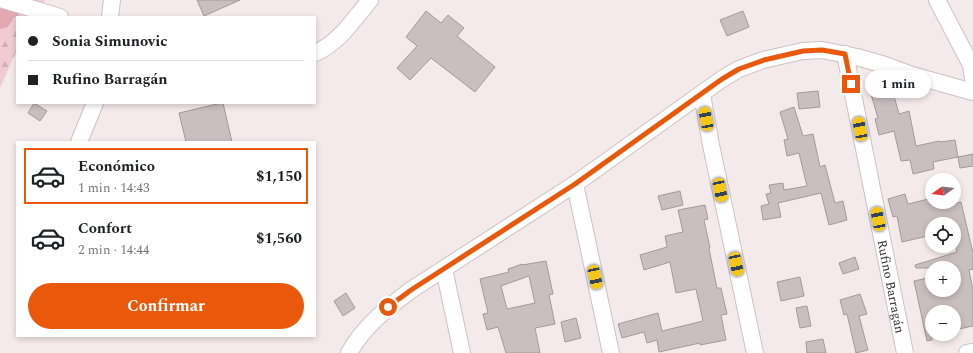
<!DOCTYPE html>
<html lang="es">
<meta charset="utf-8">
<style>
body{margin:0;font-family:Spectral,serif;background:#f6f6f6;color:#202124;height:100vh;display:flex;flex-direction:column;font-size:15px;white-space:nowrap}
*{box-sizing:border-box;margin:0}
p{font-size:13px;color:#757577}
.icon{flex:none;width:22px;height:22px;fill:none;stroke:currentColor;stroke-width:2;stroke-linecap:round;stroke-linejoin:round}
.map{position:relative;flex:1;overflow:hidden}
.side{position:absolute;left:16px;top:141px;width:300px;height:196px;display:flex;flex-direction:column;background:#fff;border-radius:0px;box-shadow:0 2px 6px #0003}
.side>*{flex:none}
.hud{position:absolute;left:16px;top:16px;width:300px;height:88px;border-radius:0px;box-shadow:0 2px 6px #0003;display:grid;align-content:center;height:88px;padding:0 12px;background:#fff}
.needle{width:26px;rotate:256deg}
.controls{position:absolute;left:925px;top:173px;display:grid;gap:8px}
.controls a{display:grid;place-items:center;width:36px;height:36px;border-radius:50%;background:#fff;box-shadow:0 2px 6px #0003;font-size:20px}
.end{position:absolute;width:18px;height:18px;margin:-9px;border:5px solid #ea580c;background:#fff;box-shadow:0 0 0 2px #fff}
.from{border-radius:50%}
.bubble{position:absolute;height:28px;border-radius:14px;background:#fff;box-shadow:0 2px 6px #0003;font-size:13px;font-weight:700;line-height:28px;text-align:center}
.car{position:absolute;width:12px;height:24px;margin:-12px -6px;border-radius:5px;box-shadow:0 0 3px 1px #0007;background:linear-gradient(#f5c518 24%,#345 0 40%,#f5c518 0 76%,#345 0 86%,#f5c518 0)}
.hud b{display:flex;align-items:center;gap:14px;height:38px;font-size:15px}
.hud b+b{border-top:1px solid #e0e0e0}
.hud i{width:10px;height:10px;background:#202124}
ul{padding:7px 0 0;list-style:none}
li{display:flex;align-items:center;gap:12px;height:56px;margin:0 8px 6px;padding:0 4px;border:2px solid transparent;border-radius:0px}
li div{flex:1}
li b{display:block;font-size:15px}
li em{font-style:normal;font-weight:700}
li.current{border-color:#ea580c}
li>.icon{width:36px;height:36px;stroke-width:1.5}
.cta{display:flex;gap:8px;margin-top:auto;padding:8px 12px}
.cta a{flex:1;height:46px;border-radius:24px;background:#ea580c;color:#fff;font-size:16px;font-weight:700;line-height:46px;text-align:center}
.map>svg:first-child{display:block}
</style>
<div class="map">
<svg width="973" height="353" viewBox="0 0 973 353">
<defs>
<pattern id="forest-firs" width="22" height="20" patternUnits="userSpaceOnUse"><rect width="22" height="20" fill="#f2cbd2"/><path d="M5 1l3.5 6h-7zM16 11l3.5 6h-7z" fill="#d0afb5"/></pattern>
</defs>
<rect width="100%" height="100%" fill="#f5eaeb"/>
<path fill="url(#forest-firs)" d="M0,0H45L34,17H17V50L0,88Z"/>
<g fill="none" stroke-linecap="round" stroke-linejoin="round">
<path stroke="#e4a8b3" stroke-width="26" d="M0,16L8,0"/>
</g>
<path fill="#c9bec0" stroke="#a49a9b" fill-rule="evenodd" d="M197,0H240L204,16Z
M426,11L441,23L448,15L464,28L457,36L495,67L475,92L431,58L410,80L397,68L417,46L406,37Z
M743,11L749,27L727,36L720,20Z
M891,85L899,114L909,111L916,146L939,141L940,142L955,140L958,157L933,162L934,169L913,174L910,160L901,161L894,131L879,135L875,119L878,118L870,91Z
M818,91L820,107L799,109L797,93Z
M34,103L47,111L40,121L28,113Z
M221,103H223L232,142H186L179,113Z
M794,107L803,136L813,134L820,167L825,165L835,203L843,201L847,220L829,225L821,193L778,203L781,217L763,220L761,206L769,204L766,194L771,193L769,185L783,183L784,190L807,186L799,153L787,156L784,140L788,139L780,112Z
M973,154V166L960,168L958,157Z
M680,191L683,205L662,210L658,196Z
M905,194L908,204L932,198V202H946V206L961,202L973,253V269L969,270L973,290V326L954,330V312H932V340L927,341L914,281L932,277V290H954V268H916L915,265L957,252L954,239V224H932V235L902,242L897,216L893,217L888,199Z
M705,205L708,219L704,220L710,248L709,249L717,288H721L727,314L721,315L726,340L700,345V343L659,352L657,340L647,343L644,332L622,338L618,324L658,313L662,331L703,321L696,289L676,293L670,262L644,270L640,255L667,247L665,236L683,232L678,210Z
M855,257L859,269L843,274L839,263Z
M546,261L553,294L549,295L555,324L535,328L540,353H506L498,327L487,330L483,314L488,313L480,279L509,272L508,269L522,264V265ZM529,276L535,303L507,309L501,286Z
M800,277L804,296L781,301L777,282Z
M346,293L355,308L343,316L334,301Z
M860,294L867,314L859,316L868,350L856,353L847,314L844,315L840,300Z
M807,306L811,326L800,328L796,308Z
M576,318L581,338L565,342L561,322Z
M823,339L826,353H807L806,342Z"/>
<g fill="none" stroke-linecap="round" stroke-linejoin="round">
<g stroke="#cdc2c3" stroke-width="18">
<g id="minor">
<path d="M4,0L60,17"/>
<path d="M937,0L971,65L973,79"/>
<path d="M110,17L112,0"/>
<path d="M315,53C339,43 354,19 370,0"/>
<path id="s1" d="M845,54L905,353"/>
<path d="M702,94L711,145L755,353"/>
<path d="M79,142L95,103"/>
<path d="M575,184L611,353"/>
<path d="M444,269L462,353"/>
<path d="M349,353C363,327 387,308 411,290L575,184L722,79L739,69L763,60L803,51L822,50L857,57L885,65L912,75L973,92"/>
<path d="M967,353L973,352"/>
</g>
</g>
<use href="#minor" stroke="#fff" stroke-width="16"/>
</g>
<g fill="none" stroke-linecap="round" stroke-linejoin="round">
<path stroke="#ea580c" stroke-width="5" d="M388,307L411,290L575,184L722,79L739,69L764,60L803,51L822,50L845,54L851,84"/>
</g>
<g text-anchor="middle" stroke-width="3.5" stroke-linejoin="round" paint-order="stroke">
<g font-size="13" fill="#373233" stroke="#fff">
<text dy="5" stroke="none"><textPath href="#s1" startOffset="237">Rufino Barragán</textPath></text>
</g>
</g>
</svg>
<div class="controls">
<a><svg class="needle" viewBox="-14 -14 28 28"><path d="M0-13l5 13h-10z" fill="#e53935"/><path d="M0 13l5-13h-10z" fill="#757577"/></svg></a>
<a><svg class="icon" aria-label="locate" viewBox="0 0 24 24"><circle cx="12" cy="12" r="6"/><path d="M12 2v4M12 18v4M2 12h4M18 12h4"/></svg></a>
<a>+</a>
<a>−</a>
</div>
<i class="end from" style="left:388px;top:307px"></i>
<i class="end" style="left:851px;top:84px"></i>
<div class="bubble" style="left:865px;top:70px;width:66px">1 min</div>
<i class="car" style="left:706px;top:119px;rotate:349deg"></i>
<i class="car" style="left:860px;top:129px;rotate:349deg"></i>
<i class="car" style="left:720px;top:190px;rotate:168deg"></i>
<i class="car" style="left:878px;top:219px;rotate:349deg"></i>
<i class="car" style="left:736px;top:264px;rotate:168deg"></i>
<i class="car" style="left:595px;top:277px;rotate:168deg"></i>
<div class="hud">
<b><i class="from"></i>Sonia Simunovic</b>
<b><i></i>Rufino Barragán</b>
</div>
<section class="side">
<ul>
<li class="current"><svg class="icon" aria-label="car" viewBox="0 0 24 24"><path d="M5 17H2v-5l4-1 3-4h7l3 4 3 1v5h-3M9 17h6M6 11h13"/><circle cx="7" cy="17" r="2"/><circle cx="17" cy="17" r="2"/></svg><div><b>Económico</b><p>1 min · 14:43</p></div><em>$1,150</em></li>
<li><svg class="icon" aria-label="car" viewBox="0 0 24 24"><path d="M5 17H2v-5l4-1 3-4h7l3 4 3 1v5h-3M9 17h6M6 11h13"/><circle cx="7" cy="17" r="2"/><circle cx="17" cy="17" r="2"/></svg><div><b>Confort</b><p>2 min · 14:44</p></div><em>$1,560</em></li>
</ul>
<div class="cta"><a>Confirmar</a></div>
</section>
</div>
